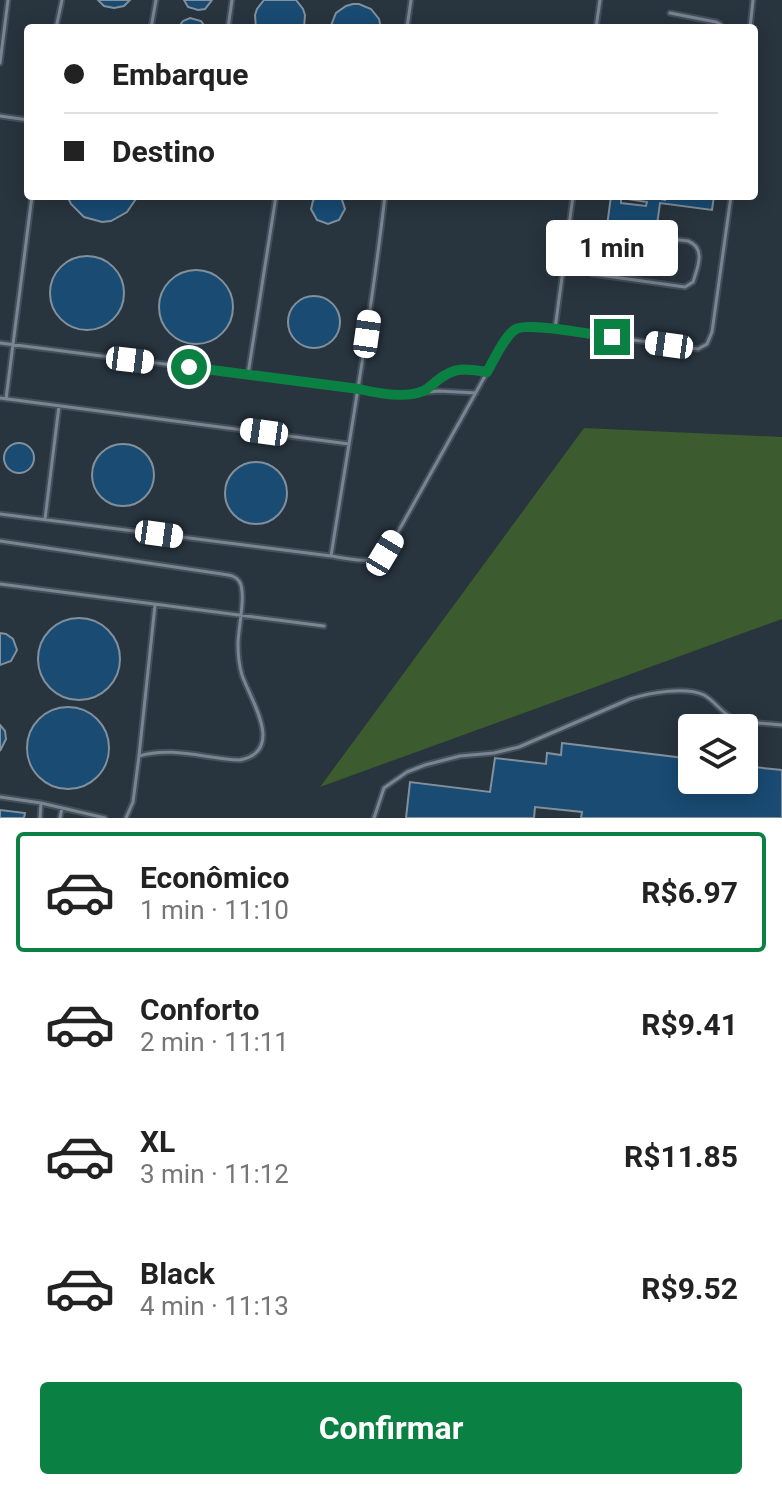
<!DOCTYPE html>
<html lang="pt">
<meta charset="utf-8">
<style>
body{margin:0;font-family:Roboto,sans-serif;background:#f2f2f2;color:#222;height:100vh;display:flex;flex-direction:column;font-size:30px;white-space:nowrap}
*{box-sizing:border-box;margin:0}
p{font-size:26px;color:#767676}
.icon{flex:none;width:44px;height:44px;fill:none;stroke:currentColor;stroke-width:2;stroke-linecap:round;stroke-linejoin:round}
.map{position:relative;height:818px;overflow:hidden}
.sheet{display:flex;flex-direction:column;background:#fff;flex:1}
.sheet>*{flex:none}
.hud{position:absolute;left:24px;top:24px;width:734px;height:176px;border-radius:8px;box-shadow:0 4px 20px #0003;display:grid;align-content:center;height:176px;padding:0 40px;background:#fff}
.tools{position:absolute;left:678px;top:714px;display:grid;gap:16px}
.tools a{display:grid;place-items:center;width:80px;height:80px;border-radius:8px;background:#fff;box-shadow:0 4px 20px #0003;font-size:40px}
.end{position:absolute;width:36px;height:36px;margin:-18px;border:10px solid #0b8043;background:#fff;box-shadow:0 0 0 4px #fff}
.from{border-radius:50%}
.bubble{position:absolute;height:56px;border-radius:8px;background:#fff;box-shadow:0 4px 20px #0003;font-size:26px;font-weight:700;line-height:56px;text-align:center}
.car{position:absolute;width:24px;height:48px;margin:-24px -12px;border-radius:10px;box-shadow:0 0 6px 2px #0007;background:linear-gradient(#fff 24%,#345 0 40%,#fff 0 76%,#345 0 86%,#fff 0)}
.hud b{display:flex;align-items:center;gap:28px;height:76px;font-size:30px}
.hud b+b{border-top:2px solid #e0e0e0}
.hud i{width:20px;height:20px;background:#222}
ul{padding:14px 0 0;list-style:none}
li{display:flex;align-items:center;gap:24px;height:120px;margin:0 16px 12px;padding:0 24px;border:4px solid transparent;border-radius:8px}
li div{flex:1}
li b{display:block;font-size:30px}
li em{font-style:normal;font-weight:700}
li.selected{border-color:#0b8043}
li>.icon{width:72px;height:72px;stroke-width:1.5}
.primary-button{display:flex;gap:16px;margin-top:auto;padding:16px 40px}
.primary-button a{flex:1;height:92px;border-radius:8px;background:#0b8043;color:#fff;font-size:32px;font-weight:700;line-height:92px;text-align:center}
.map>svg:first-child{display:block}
</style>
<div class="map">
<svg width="782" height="818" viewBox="0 0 782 818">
<rect width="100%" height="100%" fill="#28343e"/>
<path fill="#3c5b2f" d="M584,428L782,437V619L320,787Z"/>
<path fill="#194b73" stroke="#82909c" stroke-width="2" fill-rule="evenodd" d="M98,0H130L124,6L114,8L104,6Z
M184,0H212L205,9L198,10L188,7Z
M264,0H296L303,9L305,15L304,28H256L255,15L257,9Z
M353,4H359L371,9L379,19L381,28H330L336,13L346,6Z
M190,18L201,21L206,28H178L183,21Z
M67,196H138L127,212L111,221L102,222L84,217L71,204Z
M316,196L341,197L345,209L339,220L328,224L317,220L311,209L313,201Z
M611,196H660V199L665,200V196H714L712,210L660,203L656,232L607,226ZM621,198L647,202L646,206L621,203Z
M50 293a37 37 0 1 1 74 0a37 37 0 1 1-74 0Z
M159 307a37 37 0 1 1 74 0a37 37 0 1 1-74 0Z
M288 322a26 26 0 1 1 52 0a26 26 0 1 1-52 0Z
M4 458a15 15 0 1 1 30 0a15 15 0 1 1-30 0Z
M92 475a31 31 0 1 1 62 0a31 31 0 1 1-62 0Z
M225 493a31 31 0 1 1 62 0a31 31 0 1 1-62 0Z
M38 659a41 41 0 1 1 82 0a41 41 0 1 1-82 0Z
M0,633L6,634L13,639L17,650L11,661L0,665Z
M27 748a41 41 0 1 1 82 0a41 41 0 1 1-82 0Z
M0,725L5,731L6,739L0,751Z
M562,743L692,759V780H744V766L782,770V818H581L582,812L535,807L534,818H406L410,782L490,792L495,758L546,764L547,753L561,755Z
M0,810L25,813L24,818H0Z"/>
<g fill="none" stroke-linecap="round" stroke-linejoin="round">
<g stroke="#454f59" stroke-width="7">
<path id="lane" d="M670,13L716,22L720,24L723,28
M56,28L62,0
M151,28L156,0
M228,28L232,0
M407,28L411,0
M596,28L600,0
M750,28L753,0
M0,63L8,0
M0,116L28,120
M597,231L688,241C706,248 698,267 693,282L685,287L592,274C581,261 583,241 597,231Z
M566,250L584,252
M555,329L573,196
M0,343L359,389L390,395L439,391L476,393
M248,374L276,196
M422,392C450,371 450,368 487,372
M0,398L349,444
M6,399L32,196
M0,514L331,556C344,558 375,565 384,555C390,549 394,539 398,532L499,351L513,330L522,327L555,329L698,349L707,344L712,332L731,196
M45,519L59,406
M0,541L222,574C228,575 235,575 239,581C247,592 238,629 238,644C238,654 239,665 242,675C250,699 286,751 240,760C207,759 172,746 139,756L133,802L126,818
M331,556C350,436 371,317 385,196
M0,584L324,626
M139,756L155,605
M0,797L41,803L105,818
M40,818L41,803
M60,818L62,808
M374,818L384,788L407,772L425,765L460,756L494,753L519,747L630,699C649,693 685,686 704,695C715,701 721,713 733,718C747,724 767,723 782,725"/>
</g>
<use href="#lane" stroke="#788592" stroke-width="3"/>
</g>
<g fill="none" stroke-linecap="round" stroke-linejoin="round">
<path stroke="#0b8043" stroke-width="10" d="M189,367L359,389C376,393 406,399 423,391C428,389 434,383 438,380C456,366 466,369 487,372C494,360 505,335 516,329C529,322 595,335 612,337"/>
</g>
</svg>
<div class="tools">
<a><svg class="icon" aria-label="layers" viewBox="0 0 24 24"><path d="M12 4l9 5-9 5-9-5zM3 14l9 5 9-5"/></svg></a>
</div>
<i class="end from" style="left:189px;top:367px"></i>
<i class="end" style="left:612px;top:337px"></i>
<div class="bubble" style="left:546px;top:220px;width:132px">1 min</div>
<i class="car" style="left:367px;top:334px;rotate:8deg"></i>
<i class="car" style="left:669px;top:345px;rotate:278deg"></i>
<i class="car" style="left:130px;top:360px;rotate:97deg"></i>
<i class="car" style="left:264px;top:432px;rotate:278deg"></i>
<i class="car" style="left:159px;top:534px;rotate:98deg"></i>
<i class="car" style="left:385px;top:553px;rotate:31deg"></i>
<div class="hud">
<b><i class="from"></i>Embarque</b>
<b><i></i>Destino</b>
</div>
</div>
<section class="sheet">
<ul>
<li class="selected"><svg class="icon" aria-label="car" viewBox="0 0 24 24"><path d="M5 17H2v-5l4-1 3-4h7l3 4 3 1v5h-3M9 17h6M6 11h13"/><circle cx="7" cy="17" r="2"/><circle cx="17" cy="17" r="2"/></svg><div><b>Econômico</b><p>1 min · 11:10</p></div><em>R$6.97</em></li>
<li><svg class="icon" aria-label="car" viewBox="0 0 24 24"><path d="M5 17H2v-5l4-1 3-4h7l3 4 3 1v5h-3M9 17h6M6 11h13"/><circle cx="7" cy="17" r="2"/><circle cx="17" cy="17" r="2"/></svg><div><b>Conforto</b><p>2 min · 11:11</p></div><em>R$9.41</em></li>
<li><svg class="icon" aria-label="car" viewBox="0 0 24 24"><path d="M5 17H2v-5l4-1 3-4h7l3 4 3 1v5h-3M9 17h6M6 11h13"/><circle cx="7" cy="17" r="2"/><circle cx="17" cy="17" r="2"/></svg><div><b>XL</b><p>3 min · 11:12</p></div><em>R$11.85</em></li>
<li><svg class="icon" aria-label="car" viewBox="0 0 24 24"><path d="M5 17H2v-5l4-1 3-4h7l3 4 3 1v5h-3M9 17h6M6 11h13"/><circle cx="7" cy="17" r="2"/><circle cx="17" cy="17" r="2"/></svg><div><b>Black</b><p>4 min · 11:13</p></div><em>R$9.52</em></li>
</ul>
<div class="primary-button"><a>Confirmar</a></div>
</section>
